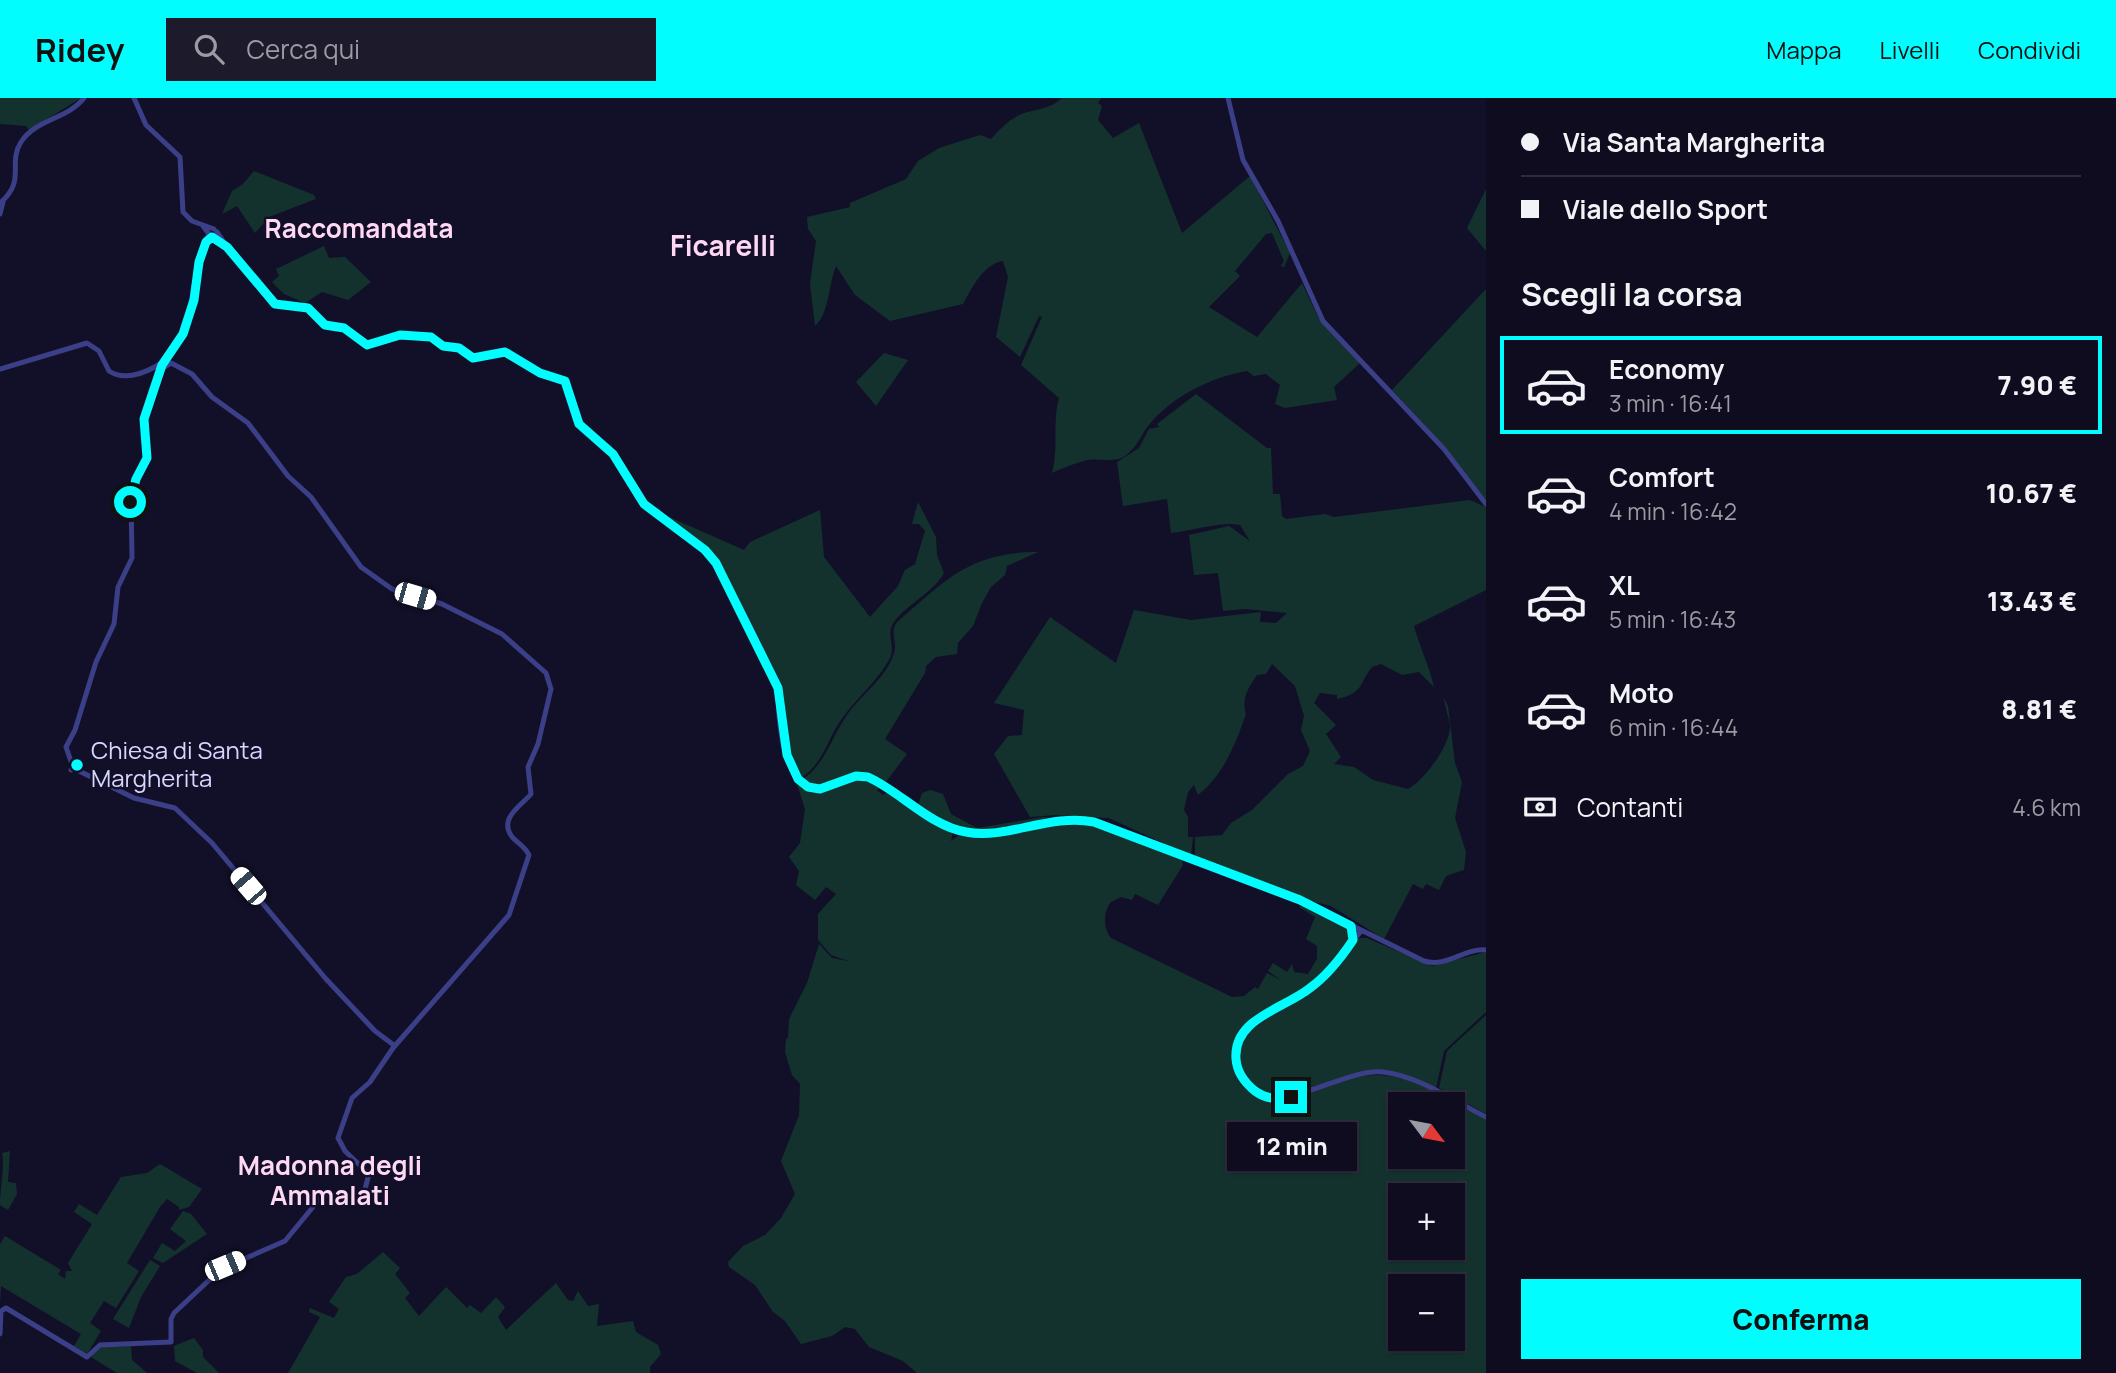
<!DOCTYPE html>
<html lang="it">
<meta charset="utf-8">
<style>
body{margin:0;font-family:Manrope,sans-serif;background:#1c1a2b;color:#f1f3f6;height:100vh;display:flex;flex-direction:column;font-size:26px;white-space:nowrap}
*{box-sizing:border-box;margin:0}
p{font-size:23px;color:#9b9ba4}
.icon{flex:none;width:38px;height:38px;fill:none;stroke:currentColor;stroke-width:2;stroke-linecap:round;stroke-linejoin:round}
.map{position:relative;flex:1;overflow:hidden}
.sheet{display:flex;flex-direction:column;background:#0e0c1e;width:630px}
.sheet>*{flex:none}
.banner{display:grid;align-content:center;height:154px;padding:0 35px;background:#0e0c1e}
.needle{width:46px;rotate:122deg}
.fabs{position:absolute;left:1388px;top:994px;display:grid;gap:14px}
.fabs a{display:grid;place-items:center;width:77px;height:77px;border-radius:0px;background:#0e0c1e;box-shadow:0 2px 5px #0004,0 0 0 2px #2e2c3c;font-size:35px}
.end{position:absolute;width:32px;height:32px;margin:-16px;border:9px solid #02fdff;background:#111;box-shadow:0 0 0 4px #111}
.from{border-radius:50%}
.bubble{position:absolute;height:49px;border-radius:0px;background:#0e0c1e;box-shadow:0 2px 5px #0004,0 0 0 2px #2e2c3c;font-size:23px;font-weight:800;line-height:49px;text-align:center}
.car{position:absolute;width:21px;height:42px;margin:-21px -10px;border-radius:9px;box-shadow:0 0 5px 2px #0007;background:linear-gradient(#fff 24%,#345 0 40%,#fff 0 76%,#345 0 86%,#fff 0)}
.banner b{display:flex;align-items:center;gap:24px;height:66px;font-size:26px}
.banner b+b{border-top:2px solid #2e2c3c}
.banner i{width:18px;height:18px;background:#f1f3f6}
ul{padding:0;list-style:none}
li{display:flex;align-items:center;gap:21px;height:98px;margin:0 14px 10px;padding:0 21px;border:4px solid transparent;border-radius:0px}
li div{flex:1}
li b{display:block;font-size:26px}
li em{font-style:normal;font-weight:800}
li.on{border-color:#02fdff}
li>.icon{width:63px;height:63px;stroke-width:1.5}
h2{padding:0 35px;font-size:32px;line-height:84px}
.pay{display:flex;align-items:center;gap:18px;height:77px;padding:0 35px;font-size:26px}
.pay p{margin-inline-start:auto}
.primary-button{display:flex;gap:14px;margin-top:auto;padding:14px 35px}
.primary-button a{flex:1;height:80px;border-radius:0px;background:#02fdff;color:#111;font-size:28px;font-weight:800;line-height:80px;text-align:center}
header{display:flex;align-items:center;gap:42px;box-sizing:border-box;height:98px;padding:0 35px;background:#02fdff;color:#111}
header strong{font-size:33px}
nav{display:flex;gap:38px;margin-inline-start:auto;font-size:24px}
.search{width:490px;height:63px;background:#1c1a2b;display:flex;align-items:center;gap:18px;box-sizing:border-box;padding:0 24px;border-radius:0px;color:#9b9ba4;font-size:26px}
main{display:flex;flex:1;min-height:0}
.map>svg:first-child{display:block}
</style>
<header>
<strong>Ridey</strong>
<div class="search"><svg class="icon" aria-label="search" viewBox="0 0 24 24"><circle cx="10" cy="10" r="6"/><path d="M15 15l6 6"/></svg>Cerca qui</div>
<nav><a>Mappa</a><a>Livelli</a><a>Condividi</a></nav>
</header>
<main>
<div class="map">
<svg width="1486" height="1275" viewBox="0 0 1486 1275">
<rect width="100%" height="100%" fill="#121028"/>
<path fill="#13322e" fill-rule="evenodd" d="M0,0H81L29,32L26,28L0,26Z
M1062,0H1101L1098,5L1102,8L1098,22L1113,40L1139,25L1182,135L1250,78L1290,155L1284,169L1281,168L1284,163L1272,135L1266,136L1235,173L1240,178L1209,209L1257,239L1302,185L1318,219L1360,265L1334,289L1337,302L1285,310L1275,306L1280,287L1266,276L1254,278L1247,273C1211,279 1171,299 1148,328C1140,339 1137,349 1125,358C1114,365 1100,360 1088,362C1075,365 1063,370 1052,375C1059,349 1052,326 1059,300L1021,267L1042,219L1039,218L1020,259L996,239L1008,179L1003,163C983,166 972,190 963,206L890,223L855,197L836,168C828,187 830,214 815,228L810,186L816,143L808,131L807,119L850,109V105L906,81L918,63L939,50L980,37L991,41C1003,28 1014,16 1032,13C1044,10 1052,9 1062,0Z
M254,73L314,97L316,101L269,119L255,135L237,108L222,116L232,93L243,86Z
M1486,91V153L1467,130Z
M324,148L329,160L345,159L371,184L348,202L322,194L305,205L284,196L272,184L279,178L276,171Z
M1486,191V403L1445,349L1392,292Z
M884,255L908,262L876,308L856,284Z
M1196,296L1267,350H1271L1273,396H1280L1282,418L1286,421L1325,416L1334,419L1470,402L1486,409V492L1414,528C1420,550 1429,567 1434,589L1419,574L1402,577L1381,566L1372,569C1358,587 1364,595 1337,601V597L1320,595L1314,605L1336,627L1326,636L1341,659L1334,666L1354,669L1373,682L1408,691C1424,683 1451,646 1450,628C1449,619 1445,610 1444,600L1448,608L1455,665L1462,684L1455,720L1466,754L1464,772L1446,778L1439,792L1426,786L1423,791L1413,786L1384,841L1331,808L1300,800L1195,759V739L1222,737L1231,725L1252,712L1288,676L1303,668L1310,653L1301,632L1304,618L1295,588L1272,566L1266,576L1257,577C1249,589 1241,600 1246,616C1236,645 1223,678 1198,697L1194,687L1188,694L1184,712L1188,719V739H1193L1191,758L1109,720L1056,717L1030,719L994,656L1008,638L1022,637L1024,612L994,605L1050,519L1116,565L1134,512L1191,522L1261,514L1260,524L1276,525L1287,515L1246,511L1223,513L1218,475L1194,477L1189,437L1229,428L1250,443L1240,427C1221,423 1193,433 1171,435L1167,401L1123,408L1117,364L1139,350L1149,331L1159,329L1157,326Z
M918,404L936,439L937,457L944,475C932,496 908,505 894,524C885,536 896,547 890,560C879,581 858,599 843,619C827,640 825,664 801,680C785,661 782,625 781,599L721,468L712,456L667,418L744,452L750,444L820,412L824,459L870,519L898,488L905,472L915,466L925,433L919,426H912Z
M1038,454L1007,468L1005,477L991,489L982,505L973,528L958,545L957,556L936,559L926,568L925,575L885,641L907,656L885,685L858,675L819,689L802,682C825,666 830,643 845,620C859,598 887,580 894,555C898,543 889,535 897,524C946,482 969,454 1038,454Z
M866,681L881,689L877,692L883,697L887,694L953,733L951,743L961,736L974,739L1067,724L1094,726L1182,760L1183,767L1158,807L1135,796L1132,802L1121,799L1111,804C1103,813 1103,831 1111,840L1232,899L1244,898L1255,889L1258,891L1267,875L1282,883L1268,873L1273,865L1287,874L1292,866L1294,874L1308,876L1317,861V848L1306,841L1315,819L1299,809L1304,807L1347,830L1352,839C1338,863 1317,884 1293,899C1276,910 1250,915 1240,933C1233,946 1232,961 1237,975C1258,1024 1301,995 1331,985C1350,980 1369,975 1389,978C1422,982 1456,1007 1486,1021V1275H917L903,1263L869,1249L855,1231L845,1229L832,1238L801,1246L785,1223L773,1214L755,1187L729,1169L728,1164L743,1148L765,1137L781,1120L795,1096L781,1063L799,1017L800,986L792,977L785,954L786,941L788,940L789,921L807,885L819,846L832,860L848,863L831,857L818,842V816L836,796L826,789L815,802L796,787L799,773L789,759L800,745L805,711L797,686L820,694L851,685V682ZM1400,1006H1452V1059H1400ZM1400,1097H1452V1150H1400ZM1400,1188H1452V1241H1400Z
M930,692L943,696L951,716L977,730L1043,719L1061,720L979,733L950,727L918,707L922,695Z
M1359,840H1367L1432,868L1486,854V914L1444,953L1436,990C1416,982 1396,971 1375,972C1335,972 1261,1027 1241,970C1236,958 1238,945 1245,935C1259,915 1293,906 1312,891C1332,877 1343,857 1359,840Z
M1486,917V1016L1439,990L1447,953Z
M10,1053L8,1084L16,1085L17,1096L8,1112L0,1107C0,1092 5,1066 2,1055Z
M160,1066L202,1091L189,1109L179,1112V1109L167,1101L160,1109L127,1165L139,1173L116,1210L104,1203L90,1225L101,1233L87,1256L74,1248L81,1236L1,1188L0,1206V1146L5,1138L61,1172L58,1176L65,1181L66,1173H72L68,1165L92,1126L74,1114L79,1106L97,1117L121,1079L147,1075Z
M183,1113L191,1116L207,1136L163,1165L153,1160L162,1145L175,1153L186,1143L170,1131Z
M383,1154L400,1170L395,1176L410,1195L405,1200L419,1218L446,1189L467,1210L470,1207L481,1215L496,1199L505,1209L498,1219L506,1232L556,1185L568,1202L573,1203L578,1193L588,1208L599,1206L597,1228L633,1223L636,1234L658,1247L661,1256L650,1269V1275H288L320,1219L309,1214L310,1210L334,1220L339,1211L329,1204L346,1179L357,1176Z
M150,1162L160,1168L141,1199L129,1230L113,1221Z
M194,1240L203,1252V1259L219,1275H197L175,1263L174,1248Z
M131,1248L132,1262L147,1275H117L91,1259L99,1249Z"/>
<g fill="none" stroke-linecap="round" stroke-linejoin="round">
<path stroke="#3b3f87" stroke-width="5" d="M134,0L146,27L180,59L183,114L192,123L214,131
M1228,0L1243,62L1278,123L1323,223L1444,351L1486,406
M0,105C27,82 7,66 21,44C36,21 68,21 84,0
M0,116L3,104
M217,134L223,143
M213,139L227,149L275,206L308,210L325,227L344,230L365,246L400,237L431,239L443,248L456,249L473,260L505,254L540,275L565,283L579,326L613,356L644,406L705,452L716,465C735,499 766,555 778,591C781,599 778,609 779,617C781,640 786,679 809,689C827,697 847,677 865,678C901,690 928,727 965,734C1006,742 1050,715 1094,724L1300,802L1424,863C1447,870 1464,850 1486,852
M166,262C193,233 190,197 199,162C202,153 206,145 209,136L203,128
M0,271L87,245L99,253L109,273C127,285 153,272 168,260
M161,271L171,265L192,276L212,299L248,325L288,378L311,399L361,469L392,491L442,506L502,536L546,575L551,591L538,646L528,669L531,696C521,708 497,721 513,740C519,746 525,749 529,757L509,817L393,950L370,984L352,1000L338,1040L345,1053L369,1076L365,1091C352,1103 336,1091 321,1099
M161,271L143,327L146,363L136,381L131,401L132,460L118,489L114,526L96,564L75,632L66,649L73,669L71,672L75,671L134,700L175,710L212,745L326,881L375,933L395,948
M1361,833C1342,855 1327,878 1303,896C1286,908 1257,914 1244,932C1236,943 1233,959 1239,972C1264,1034 1338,969 1383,974C1419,978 1454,1003 1486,1019
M0,1236L1,1213L6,1210L87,1259L100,1247L171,1244V1221L174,1215L221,1171L285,1143L322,1098"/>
</g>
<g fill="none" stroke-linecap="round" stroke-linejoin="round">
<path stroke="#02fdff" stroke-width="9" d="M130,404L136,381L147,360L144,321L162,267L183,236L194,202L199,164L206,144L212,139L227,149L275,206L308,210L325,227L344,230L367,247L400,237L431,239L443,248L459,250L473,260L505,254L540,275L565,283L579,326L613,356L644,406L705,452L716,465L778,590L787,657L798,681L808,689L820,691L856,678L868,679C901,694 930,728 966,734C1007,742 1050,715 1094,724L1300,802L1351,828L1353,842C1341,860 1328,877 1310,890C1284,911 1233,920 1236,961C1237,974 1245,985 1255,993C1266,1001 1279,1002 1291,999"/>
</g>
<circle fill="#02fdff" stroke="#121028" stroke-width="2.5" cx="77" cy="667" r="7"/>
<g text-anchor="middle" stroke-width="5" stroke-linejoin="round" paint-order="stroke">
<g font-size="24" fill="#d7d6ff" stroke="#121028" text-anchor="start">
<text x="91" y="661">Chiesa di Santa<tspan x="91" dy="28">Margherita</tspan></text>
</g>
<g font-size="26" font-weight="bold" fill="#ffd8f4" stroke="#121028">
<text x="359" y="140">Raccomandata</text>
<text x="330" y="1077">Madonna degli<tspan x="330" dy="30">Ammalati</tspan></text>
</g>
<g font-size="28" font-weight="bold" fill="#ffd8f4" stroke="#121028">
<text x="723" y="158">Ficarelli</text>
</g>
</g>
</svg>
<div class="fabs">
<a><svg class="needle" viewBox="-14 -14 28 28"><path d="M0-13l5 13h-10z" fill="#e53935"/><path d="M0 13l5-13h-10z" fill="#9b9ba4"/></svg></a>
<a>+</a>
<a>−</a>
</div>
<i class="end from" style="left:130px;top:404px"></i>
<i class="end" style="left:1291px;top:999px"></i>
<div class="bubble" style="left:1227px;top:1024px;width:130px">12 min</div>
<i class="car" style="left:415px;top:498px;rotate:106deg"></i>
<i class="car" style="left:248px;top:788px;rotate:319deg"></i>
<i class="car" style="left:225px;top:1168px;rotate:67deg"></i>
</div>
<section class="sheet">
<div class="banner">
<b><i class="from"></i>Via Santa Margherita</b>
<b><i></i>Viale dello Sport</b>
</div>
<h2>Scegli la corsa</h2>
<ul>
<li class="on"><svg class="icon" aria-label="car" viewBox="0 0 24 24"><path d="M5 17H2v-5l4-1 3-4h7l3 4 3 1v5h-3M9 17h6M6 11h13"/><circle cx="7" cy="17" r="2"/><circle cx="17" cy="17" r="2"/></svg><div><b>Economy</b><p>3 min · 16:41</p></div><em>7.90 €</em></li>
<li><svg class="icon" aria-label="car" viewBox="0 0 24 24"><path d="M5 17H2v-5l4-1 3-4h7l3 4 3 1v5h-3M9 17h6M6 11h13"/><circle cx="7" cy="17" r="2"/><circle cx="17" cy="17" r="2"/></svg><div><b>Comfort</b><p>4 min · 16:42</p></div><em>10.67 €</em></li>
<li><svg class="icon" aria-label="car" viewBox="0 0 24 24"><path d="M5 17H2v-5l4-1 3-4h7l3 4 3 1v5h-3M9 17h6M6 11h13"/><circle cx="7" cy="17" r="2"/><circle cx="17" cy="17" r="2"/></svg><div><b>XL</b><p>5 min · 16:43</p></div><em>13.43 €</em></li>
<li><svg class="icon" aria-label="car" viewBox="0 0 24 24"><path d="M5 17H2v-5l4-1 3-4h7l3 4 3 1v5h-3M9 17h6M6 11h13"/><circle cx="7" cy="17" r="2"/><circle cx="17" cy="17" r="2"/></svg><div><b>Moto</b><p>6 min · 16:44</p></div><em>8.81 €</em></li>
</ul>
<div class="pay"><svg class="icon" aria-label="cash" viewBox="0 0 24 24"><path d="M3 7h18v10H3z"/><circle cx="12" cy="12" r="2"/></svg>Contanti<p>4.6 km</p></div>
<div class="primary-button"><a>Conferma</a></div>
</section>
</main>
